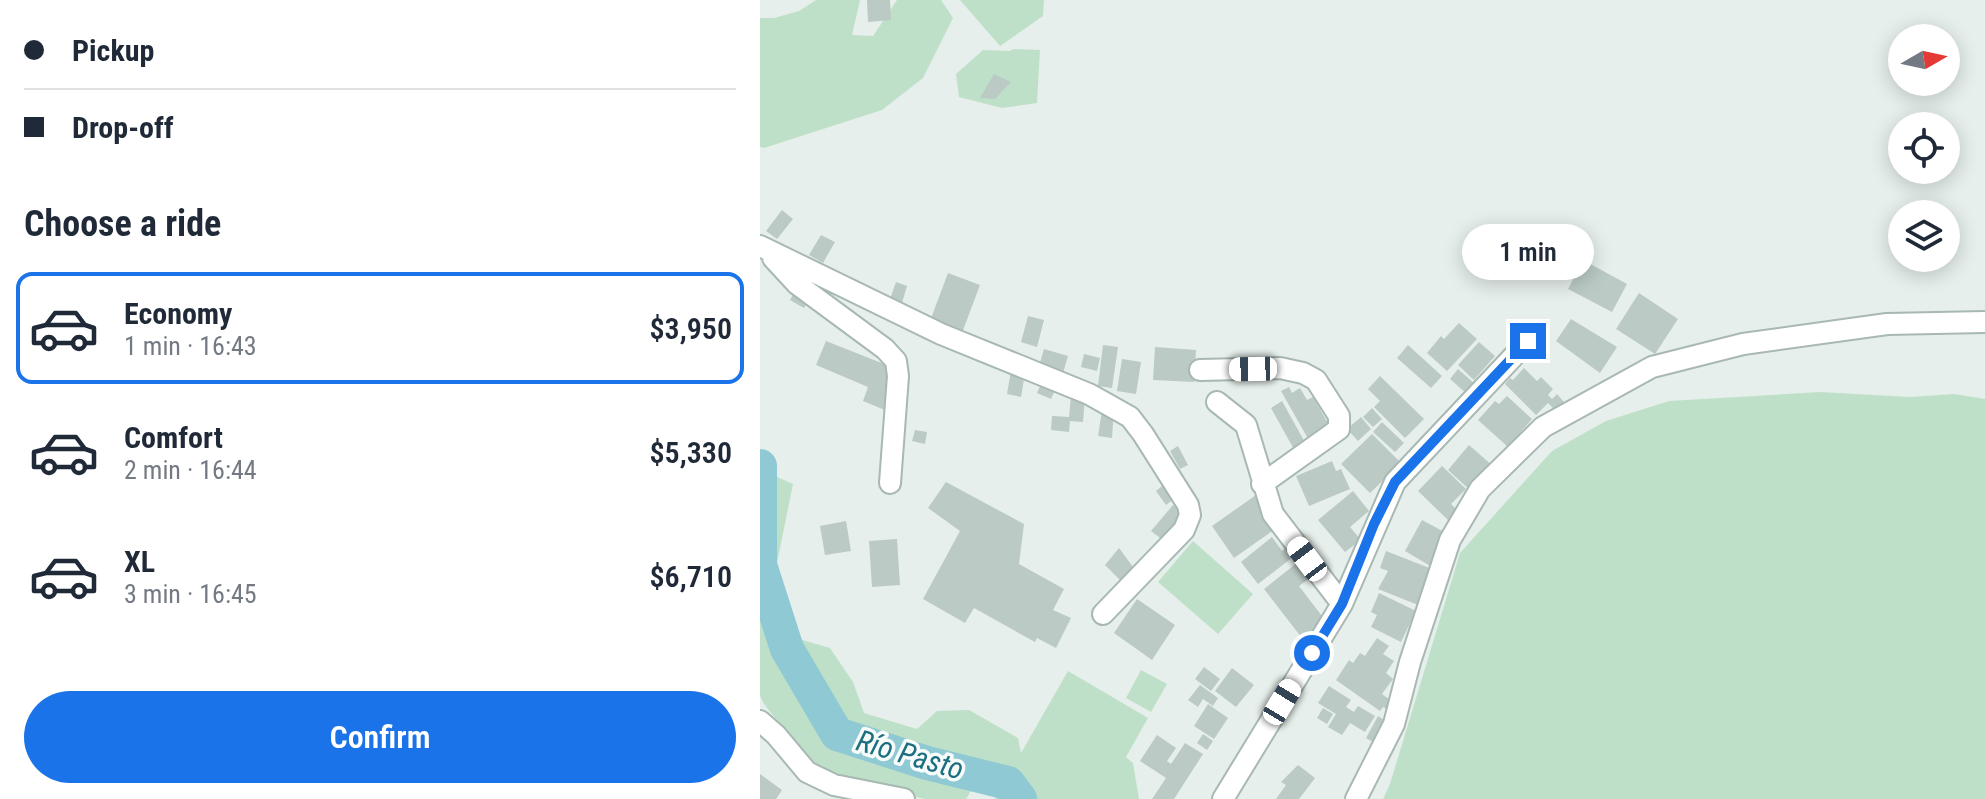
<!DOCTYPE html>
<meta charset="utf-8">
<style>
body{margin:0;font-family:"Roboto Condensed",sans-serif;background:#f6f6f7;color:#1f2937;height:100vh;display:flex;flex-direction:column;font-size:30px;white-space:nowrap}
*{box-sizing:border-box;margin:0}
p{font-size:26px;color:#747a83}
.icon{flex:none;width:44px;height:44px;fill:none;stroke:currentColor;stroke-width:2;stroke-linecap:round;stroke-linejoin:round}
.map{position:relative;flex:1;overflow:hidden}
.details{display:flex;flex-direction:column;background:#fff;width:760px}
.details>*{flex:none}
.banner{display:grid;align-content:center;height:176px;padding:0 24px;background:#fff}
.needle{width:52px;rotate:81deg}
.fabs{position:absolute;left:1128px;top:24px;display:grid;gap:16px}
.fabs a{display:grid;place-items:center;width:72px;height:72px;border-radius:50%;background:#fff;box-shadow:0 4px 20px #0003;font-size:40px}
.end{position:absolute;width:36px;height:36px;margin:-18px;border:10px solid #1a73e8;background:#fff;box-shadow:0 0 0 4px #fff}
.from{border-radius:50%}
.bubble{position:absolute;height:56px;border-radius:28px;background:#fff;box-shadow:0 4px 20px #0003;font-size:26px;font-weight:600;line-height:56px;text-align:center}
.car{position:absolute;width:24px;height:48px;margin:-24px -12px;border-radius:10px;box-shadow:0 0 6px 2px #0007;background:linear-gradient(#fff 24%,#345 0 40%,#fff 0 76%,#345 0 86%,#fff 0)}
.banner b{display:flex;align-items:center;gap:28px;height:76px;font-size:30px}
.banner b+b{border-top:2px solid #e0e1e3}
.banner i{width:20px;height:20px;background:#1f2937}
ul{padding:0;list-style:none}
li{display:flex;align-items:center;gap:24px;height:112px;margin:0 16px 12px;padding:0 8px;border:4px solid transparent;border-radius:16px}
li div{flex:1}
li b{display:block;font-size:30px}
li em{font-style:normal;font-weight:600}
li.on{border-color:#1a73e8}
li>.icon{width:72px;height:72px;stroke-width:1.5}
h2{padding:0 24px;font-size:36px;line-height:96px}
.primary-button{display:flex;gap:16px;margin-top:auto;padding:16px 24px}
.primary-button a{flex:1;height:92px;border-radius:48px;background:#1a73e8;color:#fff;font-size:32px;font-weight:600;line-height:92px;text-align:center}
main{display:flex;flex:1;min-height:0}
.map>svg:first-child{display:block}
</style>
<main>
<section class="details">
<div class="banner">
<b><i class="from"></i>Pickup</b>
<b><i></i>Drop-off</b>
</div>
<h2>Choose a ride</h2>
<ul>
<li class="on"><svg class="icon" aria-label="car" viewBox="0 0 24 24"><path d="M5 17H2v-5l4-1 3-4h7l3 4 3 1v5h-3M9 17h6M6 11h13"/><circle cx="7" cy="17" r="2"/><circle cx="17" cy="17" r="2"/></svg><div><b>Economy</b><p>1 min · 16:43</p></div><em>$3,950</em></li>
<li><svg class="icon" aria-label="car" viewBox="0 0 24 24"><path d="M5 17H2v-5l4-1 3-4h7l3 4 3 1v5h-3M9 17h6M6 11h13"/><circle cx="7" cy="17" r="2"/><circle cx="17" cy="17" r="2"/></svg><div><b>Comfort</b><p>2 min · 16:44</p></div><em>$5,330</em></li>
<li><svg class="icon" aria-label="car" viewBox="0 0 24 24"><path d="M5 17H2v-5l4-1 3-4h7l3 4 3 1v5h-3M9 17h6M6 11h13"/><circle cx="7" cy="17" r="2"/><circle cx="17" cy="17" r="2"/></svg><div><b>XL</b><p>3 min · 16:45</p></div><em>$6,710</em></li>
</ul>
<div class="primary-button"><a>Confirm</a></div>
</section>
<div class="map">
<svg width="1225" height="799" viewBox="0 0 1225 799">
<rect width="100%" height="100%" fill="#e6efeb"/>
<path fill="#bfe0c8" d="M56,0H100L92,35L113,36L137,0H181L193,18L163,78L122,110L4,148L0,147V18H14L39,11Z
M200,0H284L283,16L240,46Z
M254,49L280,50L277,103L242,108L199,97L196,74L223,50L249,51Z
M1060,392L1150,397L1194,394L1225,399V799H623L630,784L700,553L792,451L846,421L909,401Z
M17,477L33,484L16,568L22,599L39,639L70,648L93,682L104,713L157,729L177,711L209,710L258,738L261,753L308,671L388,718L366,757L373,763L379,799H235L240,788L219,777L206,799H165L151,796L53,766L4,704L0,696V483Z
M433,541L493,594L458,634L398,582Z
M381,670L407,684L391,712L366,698Z"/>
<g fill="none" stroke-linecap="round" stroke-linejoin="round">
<path stroke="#8ec9d4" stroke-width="34" d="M0,466V565L27,649L77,734L167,763L248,783L260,799"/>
</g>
<path fill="#bbcac4" d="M107,0H130L131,20L108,22Z
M234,74L251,82L235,99L220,98Z
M22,210L33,219L17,239L6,231Z
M61,235L75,242L63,263L49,255Z
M766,243L767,252L752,254L750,245Z
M823,260L867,284L852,312L808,289Z
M188,273L220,285L202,333L170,321Z
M136,282L147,286L141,306L129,302Z
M36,289L50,298L44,308L30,300Z
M879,293L918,319L895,354L856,329Z
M268,316L284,320L277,347L261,342Z
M811,319L857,347L840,373L796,341Z
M699,323L717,339L687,371L667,353L681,336L684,339Z
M66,341L134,368L127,411L103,401L108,387L56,365Z
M719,342L735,356L714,380L698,365Z
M343,345L358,347L352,388L338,386Z
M648,345L682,376L671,388L637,358Z
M395,347L436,350L434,382L393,380Z
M284,349L308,356L303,373L279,366Z
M324,354L340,358L337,371L321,367Z
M362,359L381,362L376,394L357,391Z
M764,368L777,381L781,377L793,389L788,395L792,399L797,394L804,402L795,410L788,403L776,415L745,384L750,378L753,380Z
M698,369L716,385L707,394L690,379Z
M251,370L265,373L261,397L247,394Z
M620,376L664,419L645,438L614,407L620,401L608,389Z
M282,382L296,388L291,399L277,393Z
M529,387L532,393L540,388L547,400L553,397L573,432L551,444L521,391Z
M311,395L325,396L323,422L310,421L309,432L291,430L292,416L309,417Z
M747,396L772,419L748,447L718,420L735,401L739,404Z
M522,401L547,446L536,453L511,408Z
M343,404L354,409L352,438L338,436Z
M612,408L622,419L613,427L603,417Z
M601,417L611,429L598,441L587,429Z
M622,422L644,443L635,452L613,432Z
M155,430L167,432L165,444L152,441Z
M612,434L641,463L610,493L581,464Z
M709,445L734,467L712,492L688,470Z
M418,446L428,465L420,469L410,451Z
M572,461L576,471L581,469L590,489L549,506L536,476Z
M682,466L706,489L691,504L698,511L689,521L658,491Z
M186,482L264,524L259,564L304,589L293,610L311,618L296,648L277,638L275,642L214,608L205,623L163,599L200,531L168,508Z
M407,482L418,496L406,505L396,491Z
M593,491L609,511L590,527L601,540L585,552L558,520Z
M496,495L518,527L474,558L452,526Z
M413,505L427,517L407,543L391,531Z
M662,520L690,535L672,567L645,551Z
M86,521L91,551L65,555L60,526Z
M512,537L522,551L530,545L537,554L498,584L481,562Z
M137,539L140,585L112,587L109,541Z
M359,548L376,571L365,585L345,565Z
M626,551L677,571L663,607L618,589L628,571L620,568Z
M538,562L550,578L539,586L568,624L545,642L504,589Z
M619,593L656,611L641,642L611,627L617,615L611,612Z
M377,599L415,625L392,660L354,633Z
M617,638L629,646L623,654L634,661L626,673L633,679L622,694L633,702L628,710L623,707L620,711L576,680L589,660L593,663L600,653L605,656Z
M444,667L460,679L451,691L435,679Z
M472,668L494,685L476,707L455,691Z
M440,685L458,698L453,706L443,699L438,707L428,700Z
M569,686L591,700L586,707L594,712L598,706L615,716L605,732L590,723L582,735L568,727L576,714L558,703Z
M448,704L468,718L454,739L434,726Z
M563,708L573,714L567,724L557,718Z
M618,716L630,724L618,745L606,738Z
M443,734L453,741L447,750L437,743Z
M397,735L416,748L407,761L411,764L425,743L443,754L414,799H392L406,778L380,761Z
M538,765L555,778L539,799H516L526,785L521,782Z
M0,774L22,790L16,799H0Z"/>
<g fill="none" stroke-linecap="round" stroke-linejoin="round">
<g stroke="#a8b8b2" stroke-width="24">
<path id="minor" d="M0,246L181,334L329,394L370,417L383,434L428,505L430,515L424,530L343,614
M13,258L37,284L125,349L136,361L138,376L130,483
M440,370L520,368L543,373L556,380L579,416V429L502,484
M457,402L486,425L513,514L582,604
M0,721L16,735L47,772L74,785L144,799
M463,799L582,604L635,482L768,341
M596,799L634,724L650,662L690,540L720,489L783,427L892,367L983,344L1127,324L1225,322"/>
</g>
<use href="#minor" stroke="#fff" stroke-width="20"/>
</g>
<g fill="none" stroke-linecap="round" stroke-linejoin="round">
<path stroke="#1a73e8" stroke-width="10" d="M552,653L582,604L614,524L635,482L768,341"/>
</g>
<g text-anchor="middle" stroke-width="7" stroke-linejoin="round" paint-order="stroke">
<g font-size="30" font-style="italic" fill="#1c6f80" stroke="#f7fbf9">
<text transform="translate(150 755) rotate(16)" y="10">Río Pasto</text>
</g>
</g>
</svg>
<div class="fabs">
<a><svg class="needle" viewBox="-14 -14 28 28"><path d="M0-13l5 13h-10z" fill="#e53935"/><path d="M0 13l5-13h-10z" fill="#747a83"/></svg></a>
<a><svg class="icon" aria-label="locate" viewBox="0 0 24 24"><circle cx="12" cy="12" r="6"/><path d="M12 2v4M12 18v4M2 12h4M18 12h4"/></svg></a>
<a><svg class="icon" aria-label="layers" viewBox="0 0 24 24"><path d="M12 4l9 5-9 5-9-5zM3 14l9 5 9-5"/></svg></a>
</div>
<i class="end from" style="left:552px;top:653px"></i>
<i class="end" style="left:768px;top:341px"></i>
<div class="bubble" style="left:702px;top:224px;width:132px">1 min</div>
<i class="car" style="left:493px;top:369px;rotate:269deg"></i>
<i class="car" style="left:547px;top:559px;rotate:323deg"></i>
<i class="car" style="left:522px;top:702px;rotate:31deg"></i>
</div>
</main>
